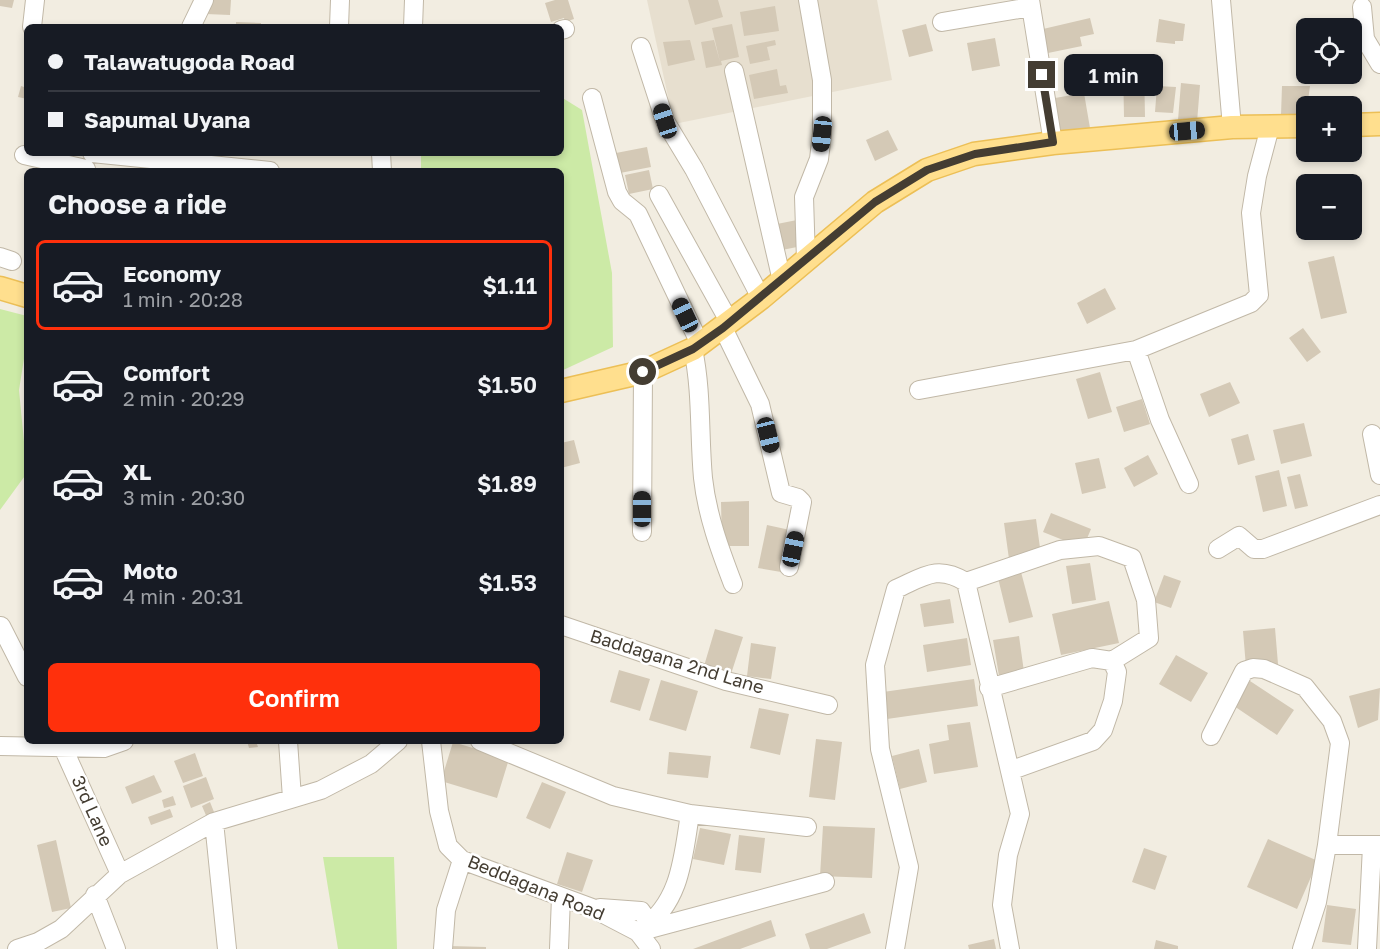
<!DOCTYPE html>
<meta charset="utf-8">
<style>
body{margin:0;font-family:"Golos Text",sans-serif;background:#20242c;color:#f1f3f6;height:100vh;display:flex;flex-direction:column;font-size:22px;white-space:nowrap}
*{box-sizing:border-box;margin:0}
p{font-size:20px;color:#9ea1a6}
.icon{flex:none;width:33px;height:33px;fill:none;stroke:currentColor;stroke-width:2;stroke-linecap:round;stroke-linejoin:round}
.map{position:relative;flex:1;overflow:hidden}
.details{position:absolute;left:24px;top:168px;width:540px;height:576px;display:flex;flex-direction:column;background:#171b24;border-radius:9px;box-shadow:0 3px 9px #0003}
.details>*{flex:none}
.hud{position:absolute;left:24px;top:24px;width:540px;height:132px;border-radius:9px;box-shadow:0 3px 9px #0003;display:grid;align-content:center;height:132px;padding:0 24px;background:#171b24}
.buttons{position:absolute;left:1296px;top:18px;display:grid;gap:12px}
.buttons a{display:grid;place-items:center;width:66px;height:66px;border-radius:9px;background:#171b24;box-shadow:0 3px 9px #0003;font-size:30px}
.end{position:absolute;width:27px;height:27px;margin:-14px;border:8px solid #443d32;background:#fff;box-shadow:0 0 0 3px #fff}
.from{border-radius:50%}
.bubble{position:absolute;height:42px;border-radius:9px;background:#171b24;box-shadow:0 3px 9px #0003;font-size:20px;font-weight:600;line-height:42px;text-align:center}
.car{position:absolute;width:18px;height:36px;margin:-18px -9px;border-radius:8px;box-shadow:0 0 4px 2px #0007;background:linear-gradient(#222 24%,#8ab4d8 0 40%,#222 0 76%,#8ab4d8 0 86%,#222 0)}
.hud b{display:flex;align-items:center;gap:21px;height:57px;font-size:22px}
.hud b+b{border-top:2px solid #363941}
.hud i{width:15px;height:15px;background:#f1f3f6}
ul{padding:0;list-style:none}
li{display:flex;align-items:center;gap:18px;height:90px;margin:0 12px 9px;padding:0 12px;border:3px solid transparent;border-radius:9px}
li div{flex:1}
li b{display:block;font-size:22px}
li em{font-style:normal;font-weight:600}
li.selected{border-color:#ff300c}
li>.icon{width:54px;height:54px;stroke-width:1.5}
h2{padding:0 24px;font-size:27px;line-height:72px}
.cta{display:flex;gap:12px;margin-top:auto;padding:12px 24px}
.cta a{flex:1;height:69px;border-radius:9px;background:#ff300c;color:#fff;font-size:24px;font-weight:600;line-height:69px;text-align:center}
.map>svg:first-child{display:block}
</style>
<div class="map">
<svg width="1380" height="949" viewBox="0 0 1380 949">
<rect width="100%" height="100%" fill="#f2ede1"/>
<path fill="#e7dfcf" d="M647,0H877L892,80L674,124Z"/>
<path fill="#cceaa6" d="M561,97L582,110L612,273L613,347L561,371V171H421V153H561Z
M0,309L27,316V340L19,390L27,473L0,510Z
M323,857H394L397,949H338Z"/>
<path fill="#d4c9b6" d="M0,0H14L12,8L0,6Z
M207,0H231L230,15L206,14Z
M555,0H568L574,19L565,22L564,18L551,22L545,3Z
M688,0H718L723,17L695,25Z
M775,6L779,31L744,36L740,12Z
M1090,18L1094,34L1080,37L1082,46L1048,53L1043,29Z
M1159,19L1185,24L1183,41H1175V44L1156,42Z
M236,22L261,23V27H236Z
M732,24L739,57L721,61L722,65L706,68L701,42L714,40L720,62L712,28Z
M926,24L933,51L909,57L902,30Z
M995,38L1000,66L972,71L967,43Z
M690,40L695,60L668,66L663,42Z
M775,40L776,45L767,47L770,60L750,64L746,46Z
M1144,64L1145,117H1124L1123,65Z
M777,69L780,86L786,85L788,93L754,99L749,75Z
M1181,83L1200,85L1197,122L1178,120Z
M21,86L27,88V99L18,97Z
M1157,86L1176,87L1173,113L1155,112Z
M1282,86H1310L1306,115H1281Z
M1084,93L1090,128L1061,133L1055,98Z
M888,130L898,150L875,161L866,140Z
M647,147L651,167L620,173L616,153Z
M649,170L653,189L629,194L625,175Z
M797,220L802,246L782,250L777,224Z
M1334,256L1347,313L1321,319L1308,262Z
M1105,288L1116,309L1087,324L1077,303Z
M1303,328L1321,352L1307,362L1289,338Z
M1100,372L1112,412L1088,419L1076,379Z
M1230,382L1240,403L1209,417L1200,394Z
M1142,399L1150,424L1124,432L1116,407Z
M1304,423L1312,456L1281,464L1273,430Z
M1248,434L1255,460L1238,465L1231,439Z
M574,440L580,463L561,468V443Z
M1148,455L1158,474L1134,487L1124,468Z
M1099,458L1106,488L1082,494L1075,463Z
M1279,470L1287,506L1263,512L1255,476Z
M1300,474L1308,506L1295,509L1287,477Z
M749,501V546H722L721,502Z
M1051,513L1091,529L1083,548L1043,532Z
M1036,519L1041,555L1009,559L1004,523Z
M767,525L790,530L781,572L758,568Z
M1090,563L1096,600L1072,604L1066,566Z
M1021,572L1033,617L1009,623L998,578Z
M1164,575L1181,581L1171,608L1154,602Z
M950,599L954,623L924,627L920,604Z
M1109,601L1119,643L1061,655L1052,614Z
M1275,628L1278,664L1246,667L1243,631Z
M715,629L743,637L731,674L704,666Z
M1019,636L1024,672L999,676L993,640Z
M967,638L971,665L927,672L923,645Z
M751,643L776,647L771,679L747,676Z
M1176,655L1208,673L1191,702L1159,684Z
M619,670L650,679L640,711L610,702Z
M974,679L978,706L887,719L883,692Z
M661,680L698,691L686,731L649,720Z
M1250,681L1294,710L1277,735L1234,706Z
M1380,688L1378,720L1358,728L1349,696Z
M759,708L789,714L780,755L750,748Z
M970,722L978,767L934,774L929,744L949,740L947,725Z
M816,739L842,742L835,800L809,797Z
M247,741H256L258,747L249,748Z
M453,742L509,759L497,798L441,781Z
M919,749L927,782L900,789L892,756Z
M669,752L711,756L708,778L667,774Z
M195,753L203,776L183,783L174,761Z
M154,775L162,792L132,804L125,787Z
M206,777L214,799L191,808L183,786Z
M542,782L566,792L550,829L526,818Z
M173,796L176,805L164,808L162,800Z
M210,802L216,817L208,820L202,806Z
M170,809L173,817L151,825L148,817Z
M823,826L875,828L872,878L820,876Z
M700,828L731,834L724,865L693,859Z
M739,835L765,838L761,873L735,870Z
M1268,839L1318,861L1297,909L1247,887Z
M56,840L71,908L52,912L37,845Z
M1144,848L1167,856L1155,890L1132,882Z
M567,852L593,860L582,892L557,884Z
M1327,905L1356,909L1351,945L1322,942Z
M864,913L871,933L827,949H810L805,934Z
M771,920L776,936L740,949H693Z
M994,939L996,949H969L968,945Z
M1156,940L1178,946V949H1154Z
M449,946L486,947V949H449Z"/>
<g fill="none" stroke-linecap="round" stroke-linejoin="round">
<g stroke="#c1b8a7" stroke-width="20">
<path id="minor" d="M1030,0L1053,143
M1221,0L1232,127
M1362,7L1365,39L1380,64
M942,22L1031,7
M32,27L35,0
M191,27L204,0
M339,27L340,0
M413,27L414,0
M561,30L565,29
M641,47L665,121L694,169L761,298
M734,71L782,281
M592,98L617,192L622,201L638,214L700,344
M92,153L270,171
M381,153L382,171
M24,155L86,169
M659,195L730,323
M0,257L12,261
M806,260L804,197L819,159L822,134V80L808,0
M723,328L760,404L781,493L798,498L802,502L789,567
M693,349C702,392 699,434 703,478C707,515 720,550 733,584
M1136,350L1160,420L1189,484
M919,390L1136,350L1251,303L1259,295L1251,213L1257,176L1270,127
M1372,434L1380,475
M642,532L643,372
M1218,549L1239,536L1254,549H1263L1380,505
M966,582L1060,550L1099,546L1132,558L1146,600L1149,638L1112,661
M561,625L726,681L828,705
M1,626L27,677
M989,688L1092,658L1112,661L1117,672L1113,701L1103,730L1093,741L1012,770
M1211,736L1244,671L1253,668L1264,669L1305,687L1332,721L1340,743L1327,845H1380
M60,741L120,874
M288,741L292,798
M431,741L439,811L448,846L462,860L592,908L638,932L651,949
M480,741L613,796L690,814L807,827
M0,746L104,748L124,741
M214,822L227,949
M95,895L116,949
M600,908L641,911L650,924
M642,929C681,902 683,857 690,814
M638,932L825,882
M17,949L38,942L61,929L120,874L214,822L321,790L371,764L398,741
M443,949L446,910L462,860
M559,949L561,897
M895,949L909,867L880,749L875,665L896,589C923,577 937,564 966,582L1020,814L1008,855L1002,905L1010,949
M1302,949L1317,902L1327,845
M1367,949L1372,846"/>
</g>
<g stroke="#ecbf56" stroke-width="25">
<path id="major" d="M1352,125L1380,124
M0,288L27,296
M561,391L643,372L693,349L761,298L875,202L927,170L974,154L1053,143L1232,127L1306,126"/>
</g>
<use href="#minor" stroke="#fff" stroke-width="18"/>
<use href="#major" stroke="#ffdf8e" stroke-width="22"/>
</g>
<g fill="none" stroke-linecap="round" stroke-linejoin="round">
<path stroke="#443d32" stroke-width="8" d="M643,372L693,349L723,328L875,202L927,170L975,154L1053,142L1042,75"/>
</g>
<g text-anchor="middle" stroke-width="5" stroke-linejoin="round" paint-order="stroke">
<g font-size="18" fill="#443d32" stroke="#fff">
<text transform="translate(677 662) rotate(17)" y="6">Baddagana 2nd Lane</text>
<text transform="translate(92 811) rotate(66)" y="6">3rd Lane</text>
<text transform="translate(536 888) rotate(22)" y="6">Beddagana Road</text>
</g>
</g>
</svg>
<div class="buttons">
<a><svg class="icon" aria-label="locate" viewBox="0 0 24 24"><circle cx="12" cy="12" r="6"/><path d="M12 2v4M12 18v4M2 12h4M18 12h4"/></svg></a>
<a>+</a>
<a>−</a>
</div>
<i class="end from" style="left:643px;top:372px"></i>
<i class="end" style="left:1042px;top:75px"></i>
<div class="bubble" style="left:1064px;top:54px;width:99px">1 min</div>
<i class="car" style="left:665px;top:121px;rotate:342deg"></i>
<i class="car" style="left:1187px;top:131px;rotate:85deg"></i>
<i class="car" style="left:822px;top:134px;rotate:186deg"></i>
<i class="car" style="left:685px;top:315px;rotate:335deg"></i>
<i class="car" style="left:768px;top:435px;rotate:166deg"></i>
<i class="car" style="left:642px;top:509px;rotate:0deg"></i>
<i class="car" style="left:793px;top:549px;rotate:12deg"></i>
<div class="hud">
<b><i class="from"></i>Talawatugoda Road</b>
<b><i></i>Sapumal Uyana</b>
</div>
<section class="details">
<h2>Choose a ride</h2>
<ul>
<li class="selected"><svg class="icon" aria-label="car" viewBox="0 0 24 24"><path d="M5 17H2v-5l4-1 3-4h7l3 4 3 1v5h-3M9 17h6M6 11h13"/><circle cx="7" cy="17" r="2"/><circle cx="17" cy="17" r="2"/></svg><div><b>Economy</b><p>1 min · 20:28</p></div><em>$1.11</em></li>
<li><svg class="icon" aria-label="car" viewBox="0 0 24 24"><path d="M5 17H2v-5l4-1 3-4h7l3 4 3 1v5h-3M9 17h6M6 11h13"/><circle cx="7" cy="17" r="2"/><circle cx="17" cy="17" r="2"/></svg><div><b>Comfort</b><p>2 min · 20:29</p></div><em>$1.50</em></li>
<li><svg class="icon" aria-label="car" viewBox="0 0 24 24"><path d="M5 17H2v-5l4-1 3-4h7l3 4 3 1v5h-3M9 17h6M6 11h13"/><circle cx="7" cy="17" r="2"/><circle cx="17" cy="17" r="2"/></svg><div><b>XL</b><p>3 min · 20:30</p></div><em>$1.89</em></li>
<li><svg class="icon" aria-label="car" viewBox="0 0 24 24"><path d="M5 17H2v-5l4-1 3-4h7l3 4 3 1v5h-3M9 17h6M6 11h13"/><circle cx="7" cy="17" r="2"/><circle cx="17" cy="17" r="2"/></svg><div><b>Moto</b><p>4 min · 20:31</p></div><em>$1.53</em></li>
</ul>
<div class="cta"><a>Confirm</a></div>
</section>
</div>
